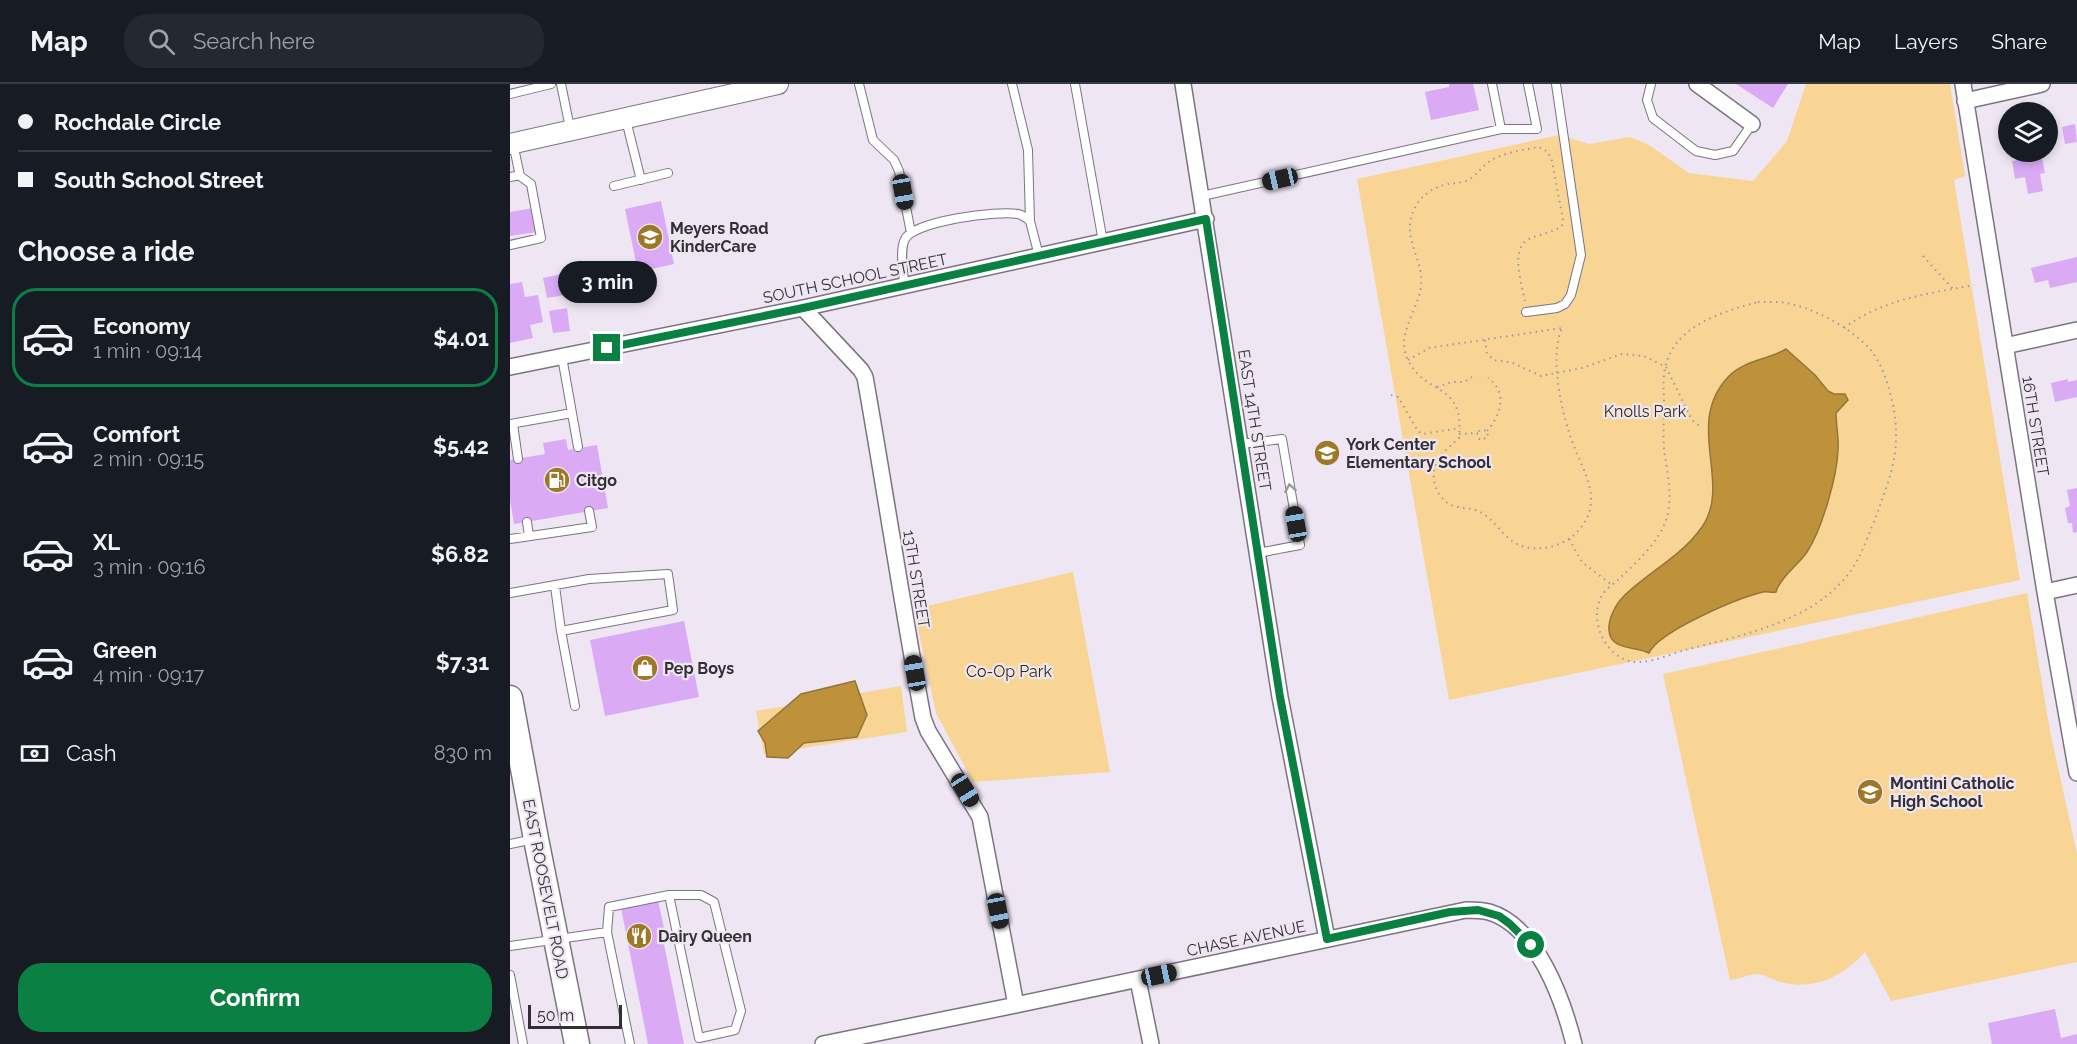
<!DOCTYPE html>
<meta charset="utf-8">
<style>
body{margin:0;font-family:Raleway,sans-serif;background:#242831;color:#f1f3f6;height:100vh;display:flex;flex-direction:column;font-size:22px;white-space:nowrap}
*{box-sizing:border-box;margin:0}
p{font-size:20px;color:#9ea1a6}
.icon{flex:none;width:33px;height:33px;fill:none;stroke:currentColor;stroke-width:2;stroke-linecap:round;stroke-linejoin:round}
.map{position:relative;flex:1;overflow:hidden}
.drawer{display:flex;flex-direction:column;background:#171b24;width:510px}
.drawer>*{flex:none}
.hud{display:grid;align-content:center;height:132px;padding:0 18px;background:#171b24}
.buttons{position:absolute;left:1488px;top:18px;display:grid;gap:12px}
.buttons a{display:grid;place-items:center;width:60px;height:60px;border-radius:50%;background:#171b24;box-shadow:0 3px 9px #0003;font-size:30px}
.scale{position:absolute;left:18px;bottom:15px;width:94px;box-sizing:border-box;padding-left:6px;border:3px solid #333035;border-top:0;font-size:16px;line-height:21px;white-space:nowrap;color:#333035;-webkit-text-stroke:4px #efe6f4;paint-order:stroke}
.end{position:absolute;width:27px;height:27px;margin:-14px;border:8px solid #0b8043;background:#fff;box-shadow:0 0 0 3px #fff}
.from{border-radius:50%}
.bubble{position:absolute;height:42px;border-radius:21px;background:#171b24;box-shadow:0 3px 9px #0003;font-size:20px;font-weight:700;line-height:42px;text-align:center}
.car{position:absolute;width:18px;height:36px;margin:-18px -9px;border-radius:8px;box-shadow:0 0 4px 2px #0007;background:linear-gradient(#222 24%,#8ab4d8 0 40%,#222 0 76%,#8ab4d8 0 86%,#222 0)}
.hud b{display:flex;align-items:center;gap:21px;height:57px;font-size:22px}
.hud b+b{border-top:2px solid #363941}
.hud i{width:15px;height:15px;background:#f1f3f6}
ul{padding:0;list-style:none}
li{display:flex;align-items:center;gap:18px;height:99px;margin:0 12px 9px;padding:0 6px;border:3px solid transparent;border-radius:24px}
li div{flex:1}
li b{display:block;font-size:22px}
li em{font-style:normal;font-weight:700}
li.on{border-color:#0b8043}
li>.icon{width:54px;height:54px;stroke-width:1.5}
h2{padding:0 18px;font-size:27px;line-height:72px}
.pay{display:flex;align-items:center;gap:15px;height:66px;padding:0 18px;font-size:22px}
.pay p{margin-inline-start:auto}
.button{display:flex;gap:12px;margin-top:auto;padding:12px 18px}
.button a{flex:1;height:69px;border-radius:24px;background:#0b8043;color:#fff;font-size:24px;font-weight:700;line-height:69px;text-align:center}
header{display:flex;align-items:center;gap:36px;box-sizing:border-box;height:84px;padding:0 30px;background:#171b24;border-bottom:2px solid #363941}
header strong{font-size:28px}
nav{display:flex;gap:33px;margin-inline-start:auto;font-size:21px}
.search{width:420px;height:54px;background:#242831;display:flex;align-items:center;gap:15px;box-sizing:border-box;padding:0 21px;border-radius:24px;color:#9ea1a6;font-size:22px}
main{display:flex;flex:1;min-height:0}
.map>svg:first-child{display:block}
</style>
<header>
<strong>Map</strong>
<div class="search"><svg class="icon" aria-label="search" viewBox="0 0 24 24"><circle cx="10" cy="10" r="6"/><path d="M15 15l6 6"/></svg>Search here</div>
<nav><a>Map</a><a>Layers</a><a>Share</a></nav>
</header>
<main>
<section class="drawer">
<div class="hud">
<b><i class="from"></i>Rochdale Circle</b>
<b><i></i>South School Street</b>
</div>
<h2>Choose a ride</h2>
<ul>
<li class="on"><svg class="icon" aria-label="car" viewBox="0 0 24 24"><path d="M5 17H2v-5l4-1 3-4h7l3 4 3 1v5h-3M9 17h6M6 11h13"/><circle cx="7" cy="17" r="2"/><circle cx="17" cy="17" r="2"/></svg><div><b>Economy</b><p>1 min · 09:14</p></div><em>$4.01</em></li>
<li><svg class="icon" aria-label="car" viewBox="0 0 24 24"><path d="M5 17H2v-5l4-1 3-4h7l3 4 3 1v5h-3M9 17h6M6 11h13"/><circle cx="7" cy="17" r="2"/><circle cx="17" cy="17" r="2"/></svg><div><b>Comfort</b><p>2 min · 09:15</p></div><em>$5.42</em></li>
<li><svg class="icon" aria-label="car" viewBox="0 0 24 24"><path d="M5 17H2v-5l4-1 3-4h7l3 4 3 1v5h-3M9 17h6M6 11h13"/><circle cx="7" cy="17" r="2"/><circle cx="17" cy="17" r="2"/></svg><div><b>XL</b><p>3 min · 09:16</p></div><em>$6.82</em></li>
<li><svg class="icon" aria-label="car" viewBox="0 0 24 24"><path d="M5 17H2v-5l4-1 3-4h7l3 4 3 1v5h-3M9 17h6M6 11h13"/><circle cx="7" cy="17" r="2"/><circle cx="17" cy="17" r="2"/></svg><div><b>Green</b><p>4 min · 09:17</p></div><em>$7.31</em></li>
</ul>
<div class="pay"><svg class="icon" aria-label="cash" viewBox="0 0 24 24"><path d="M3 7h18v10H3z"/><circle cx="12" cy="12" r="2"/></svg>Cash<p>830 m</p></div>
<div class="button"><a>Confirm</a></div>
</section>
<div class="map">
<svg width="1567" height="960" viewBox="0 0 1567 960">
<rect width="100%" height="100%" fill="#efe6f4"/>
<path fill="#f8d595" d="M1296,0H1440L1455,92L1444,96L1510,496L939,616L847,95L1049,51L1079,60L1120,53L1139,61L1179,89L1243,97L1277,57Z
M563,488L600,688L463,698L426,629L404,525Z
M1517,509L1540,647L1567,770V878L1381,917L1355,868C1334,891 1307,906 1275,899C1266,898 1256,891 1248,890C1239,890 1229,895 1220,896L1153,590Z
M391,602L397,648L254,670L246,627Z"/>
<path fill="#bd923b" stroke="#947539" stroke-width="1.5" d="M1276,265L1305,291L1318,307L1324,310H1335L1338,316L1326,329C1326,341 1329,353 1328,366C1327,393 1312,445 1297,468C1289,480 1269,495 1266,508C1261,509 1257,507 1253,508C1228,514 1149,547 1139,569C1127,562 1100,567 1099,546C1098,535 1106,520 1113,513C1138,488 1171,473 1192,443C1223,398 1173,340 1219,292C1235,276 1258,276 1276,265Z
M345,597L357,631L347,653L294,659L278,674L257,673L255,659L248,647L291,610Z"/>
<path fill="#daaaf5" d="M939,0H963L969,26L921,36L915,8L939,3Z
M1226,0H1278L1263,24Z
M1565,40L1567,58L1555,60L1552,43Z
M1507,68H1527L1528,75L1532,74L1535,89L1530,90L1533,107L1518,110L1515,93L1505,95L1502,77L1508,76Z
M151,117L164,180L128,188L115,125Z
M29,123L33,147L0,152V128Z
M1567,173V198L1540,204L1538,196L1525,199L1521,184Z
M51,190L55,211L37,214L33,194Z
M12,198L15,213L28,211L33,238L20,241L23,254L0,259V200Z
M57,224L60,247L43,249L39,227Z
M1558,295V298L1567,296V313L1545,318L1541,299Z
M56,355L58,366L87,361L98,424L4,440L0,416V376L35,370L33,359Z
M1567,404V448L1563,449L1562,439H1558L1555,424L1560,422L1557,406Z
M174,537L189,613L95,632L80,556Z
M148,816L154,844L151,845L174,960H138L111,824Z
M1545,925L1551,954L1567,950V960H1482L1478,939Z"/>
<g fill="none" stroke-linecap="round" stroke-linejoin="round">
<g stroke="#7b7480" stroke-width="10">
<path id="service" d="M51,0L60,44
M349,0L363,56L384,76L389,87L401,149
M502,0L518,66L520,137
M565,0L593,158
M982,0L991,45
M1141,0L1137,16L1143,34L1186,67L1205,71L1223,67L1242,40
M0,10L41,0
M116,36L131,96
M0,93L10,91
M104,102L158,89
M692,112L991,45H1027L1018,0
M0,161L31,154L21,100L10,92L3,59
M394,202C394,188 389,167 395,155C404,137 489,126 508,130C513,131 516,134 520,137L529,172
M1016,228L1047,224L1055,220L1061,211L1071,171L1046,0
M52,273L68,363
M0,340L62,329
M3,340L8,375
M731,360L772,355L790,461L748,469
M17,438L19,452
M0,455L82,443L79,427
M45,502L51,547
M0,509L79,495L158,490L163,526L51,547L65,622
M0,760L24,755
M97,848L99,823L159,811L189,954L225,946L231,927L204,818L191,811H159
M0,862L97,848L120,960
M0,891L13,960"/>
</g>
<g stroke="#7b7480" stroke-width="18">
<path id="minor" d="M673,0L770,613L817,855
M1187,0L1242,40
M1453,0L1535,508L1567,689
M1455,17L1532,0
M293,224L351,286L355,293C375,406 392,520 413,634L418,647L470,733L506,921
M1495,262L1567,246
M0,283L293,224L696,135
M1535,508L1567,501
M628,896L641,960
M313,960L506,921L956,826C963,826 971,826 979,828C1027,842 1053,916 1064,960"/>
</g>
<g stroke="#7b7480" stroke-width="22">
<path id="tertiary" d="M0,60L268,0"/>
</g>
<g stroke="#7b7480" stroke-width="27">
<path id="primary" d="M0,614L26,755L67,960"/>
</g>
<path stroke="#9f99a3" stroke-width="2" stroke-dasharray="1.5 4.5" stroke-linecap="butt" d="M1413,172L1443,205
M1015,217C1012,202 1001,167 1016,157C1026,150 1041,150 1052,142L1053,136L1042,77L1038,68L1029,63C1012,66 991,69 977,79C970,85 965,93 956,97C950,99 944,99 938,100C918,104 902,119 900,140C898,162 914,180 911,202C908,228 885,250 898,276C916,313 955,297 949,354C941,362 932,368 927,378C919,392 926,414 941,421C951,425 963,423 972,429C984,436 991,449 1002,457C1020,470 1050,465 1066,449C1099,416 1069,383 1059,348C1050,320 1040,271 1052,244
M1248,218C1260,218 1273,217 1285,221C1311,228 1339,244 1358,263C1373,279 1380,306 1384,326C1386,341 1387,354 1385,369C1382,390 1374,410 1367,430C1360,447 1351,473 1340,488C1303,538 1232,551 1175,566C1161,570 1143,578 1129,578C1116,579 1104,571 1097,561C1087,547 1083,528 1092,511C1097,504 1105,499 1111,493C1129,476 1153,454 1158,429C1162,409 1157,386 1154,366C1153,350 1154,334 1154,318C1154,309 1153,300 1154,291C1159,243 1209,229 1248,218Z
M1334,244C1373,215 1417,210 1464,201
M975,256L977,269L984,276L1003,279L1031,292L1072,284L1112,270L1134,272L1156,283L1182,336L1191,343
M898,276L919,264L1052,244
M927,303L942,298H954L962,293
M881,311L888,313L908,347L912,350L950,344
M977,347C991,331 998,308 978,294
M949,350L967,349L968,354L971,356L978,353L977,347L970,346L967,349
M1059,455L1072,478L1102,501"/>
<use href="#service" stroke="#fff" stroke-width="8"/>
<use href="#minor" stroke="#fff" stroke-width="15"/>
<use href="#tertiary" stroke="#fff" stroke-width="20"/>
<use href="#primary" stroke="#fff" stroke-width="24"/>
</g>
<defs><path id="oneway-chevron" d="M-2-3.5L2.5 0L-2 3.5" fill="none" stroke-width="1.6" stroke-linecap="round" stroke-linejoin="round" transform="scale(1.5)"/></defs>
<use stroke="#99989a" href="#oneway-chevron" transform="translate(780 404) rotate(-100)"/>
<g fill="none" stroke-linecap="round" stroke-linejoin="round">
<path stroke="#0b8043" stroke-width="8" d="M97,264L293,224L696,135L770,613L817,855L940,828L968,826L989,832L1000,840L1021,861"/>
</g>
<defs>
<g id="school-disc" transform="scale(1.35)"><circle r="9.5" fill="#9f7826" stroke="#efe6f4"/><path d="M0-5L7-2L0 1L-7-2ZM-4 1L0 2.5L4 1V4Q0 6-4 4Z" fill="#fff"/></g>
<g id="fuel-disc" transform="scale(1.35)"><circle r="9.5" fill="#9f7826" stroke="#efe6f4"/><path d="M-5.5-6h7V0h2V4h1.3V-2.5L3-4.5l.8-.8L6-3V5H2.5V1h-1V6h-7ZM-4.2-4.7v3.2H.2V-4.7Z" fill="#fff"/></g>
<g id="shop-disc" transform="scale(1.35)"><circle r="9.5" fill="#9f7826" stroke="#efe6f4"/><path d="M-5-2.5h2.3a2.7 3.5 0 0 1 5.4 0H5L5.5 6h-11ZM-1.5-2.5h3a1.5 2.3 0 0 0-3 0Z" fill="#fff"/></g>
<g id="restaurant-disc" transform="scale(1.35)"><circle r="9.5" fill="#9f7826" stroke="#efe6f4"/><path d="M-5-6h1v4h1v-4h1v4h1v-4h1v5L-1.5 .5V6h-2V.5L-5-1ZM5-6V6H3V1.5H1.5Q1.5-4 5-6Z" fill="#fff"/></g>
</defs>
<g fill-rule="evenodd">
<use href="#school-disc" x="140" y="153"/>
<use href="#school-disc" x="817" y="369"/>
<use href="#fuel-disc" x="47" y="396"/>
<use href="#shop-disc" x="135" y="584"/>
<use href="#school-disc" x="1360" y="708"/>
<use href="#restaurant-disc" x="129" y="852"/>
</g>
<g text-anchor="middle" stroke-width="4.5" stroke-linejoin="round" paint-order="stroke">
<g font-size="16" font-weight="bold" fill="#333035" stroke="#efe6f4" text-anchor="start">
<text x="160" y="150">Meyers Road<tspan x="160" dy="18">KinderCare</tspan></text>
<text x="836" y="366">York Center<tspan x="836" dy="18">Elementary School</tspan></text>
<text x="66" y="402">Citgo</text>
<text x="154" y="590">Pep Boys</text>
<text x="1380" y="705">Montini Catholic<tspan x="1380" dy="18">High School</tspan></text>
<text x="148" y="858">Dairy Queen</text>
</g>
<g font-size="16" fill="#333035" stroke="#efe6f4">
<text transform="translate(345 194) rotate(-12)" y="6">SOUTH SCHOOL STREET</text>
<text transform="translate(745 336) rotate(81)" y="6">EAST 14TH STREET</text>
<text transform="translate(1526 342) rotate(81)" y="6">16TH STREET</text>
<text transform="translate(407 495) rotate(81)" y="6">13TH STREET</text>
<text transform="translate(36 805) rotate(79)" y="6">EAST ROOSEVELT ROAD</text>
<text transform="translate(736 854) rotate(-12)" y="6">CHASE AVENUE</text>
</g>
<g font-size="16" fill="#3b2a03" stroke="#efe6f4">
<text x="1135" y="333">Knolls Park</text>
<text x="499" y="593">Co-Op Park</text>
</g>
</g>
</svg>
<div class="buttons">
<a><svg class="icon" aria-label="layers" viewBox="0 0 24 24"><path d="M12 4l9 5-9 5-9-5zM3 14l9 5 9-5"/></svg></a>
</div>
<div class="scale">50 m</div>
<i class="end from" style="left:1021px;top:861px"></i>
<i class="end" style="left:97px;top:264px"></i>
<div class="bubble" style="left:48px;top:177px;width:99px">3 min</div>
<i class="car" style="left:770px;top:95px;rotate:257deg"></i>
<i class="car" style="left:393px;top:108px;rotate:170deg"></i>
<i class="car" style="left:786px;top:440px;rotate:350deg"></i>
<i class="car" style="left:405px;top:589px;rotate:350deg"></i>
<i class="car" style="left:455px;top:706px;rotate:148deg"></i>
<i class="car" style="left:488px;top:827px;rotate:169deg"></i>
<i class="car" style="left:649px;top:891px;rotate:78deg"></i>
</div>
</main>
